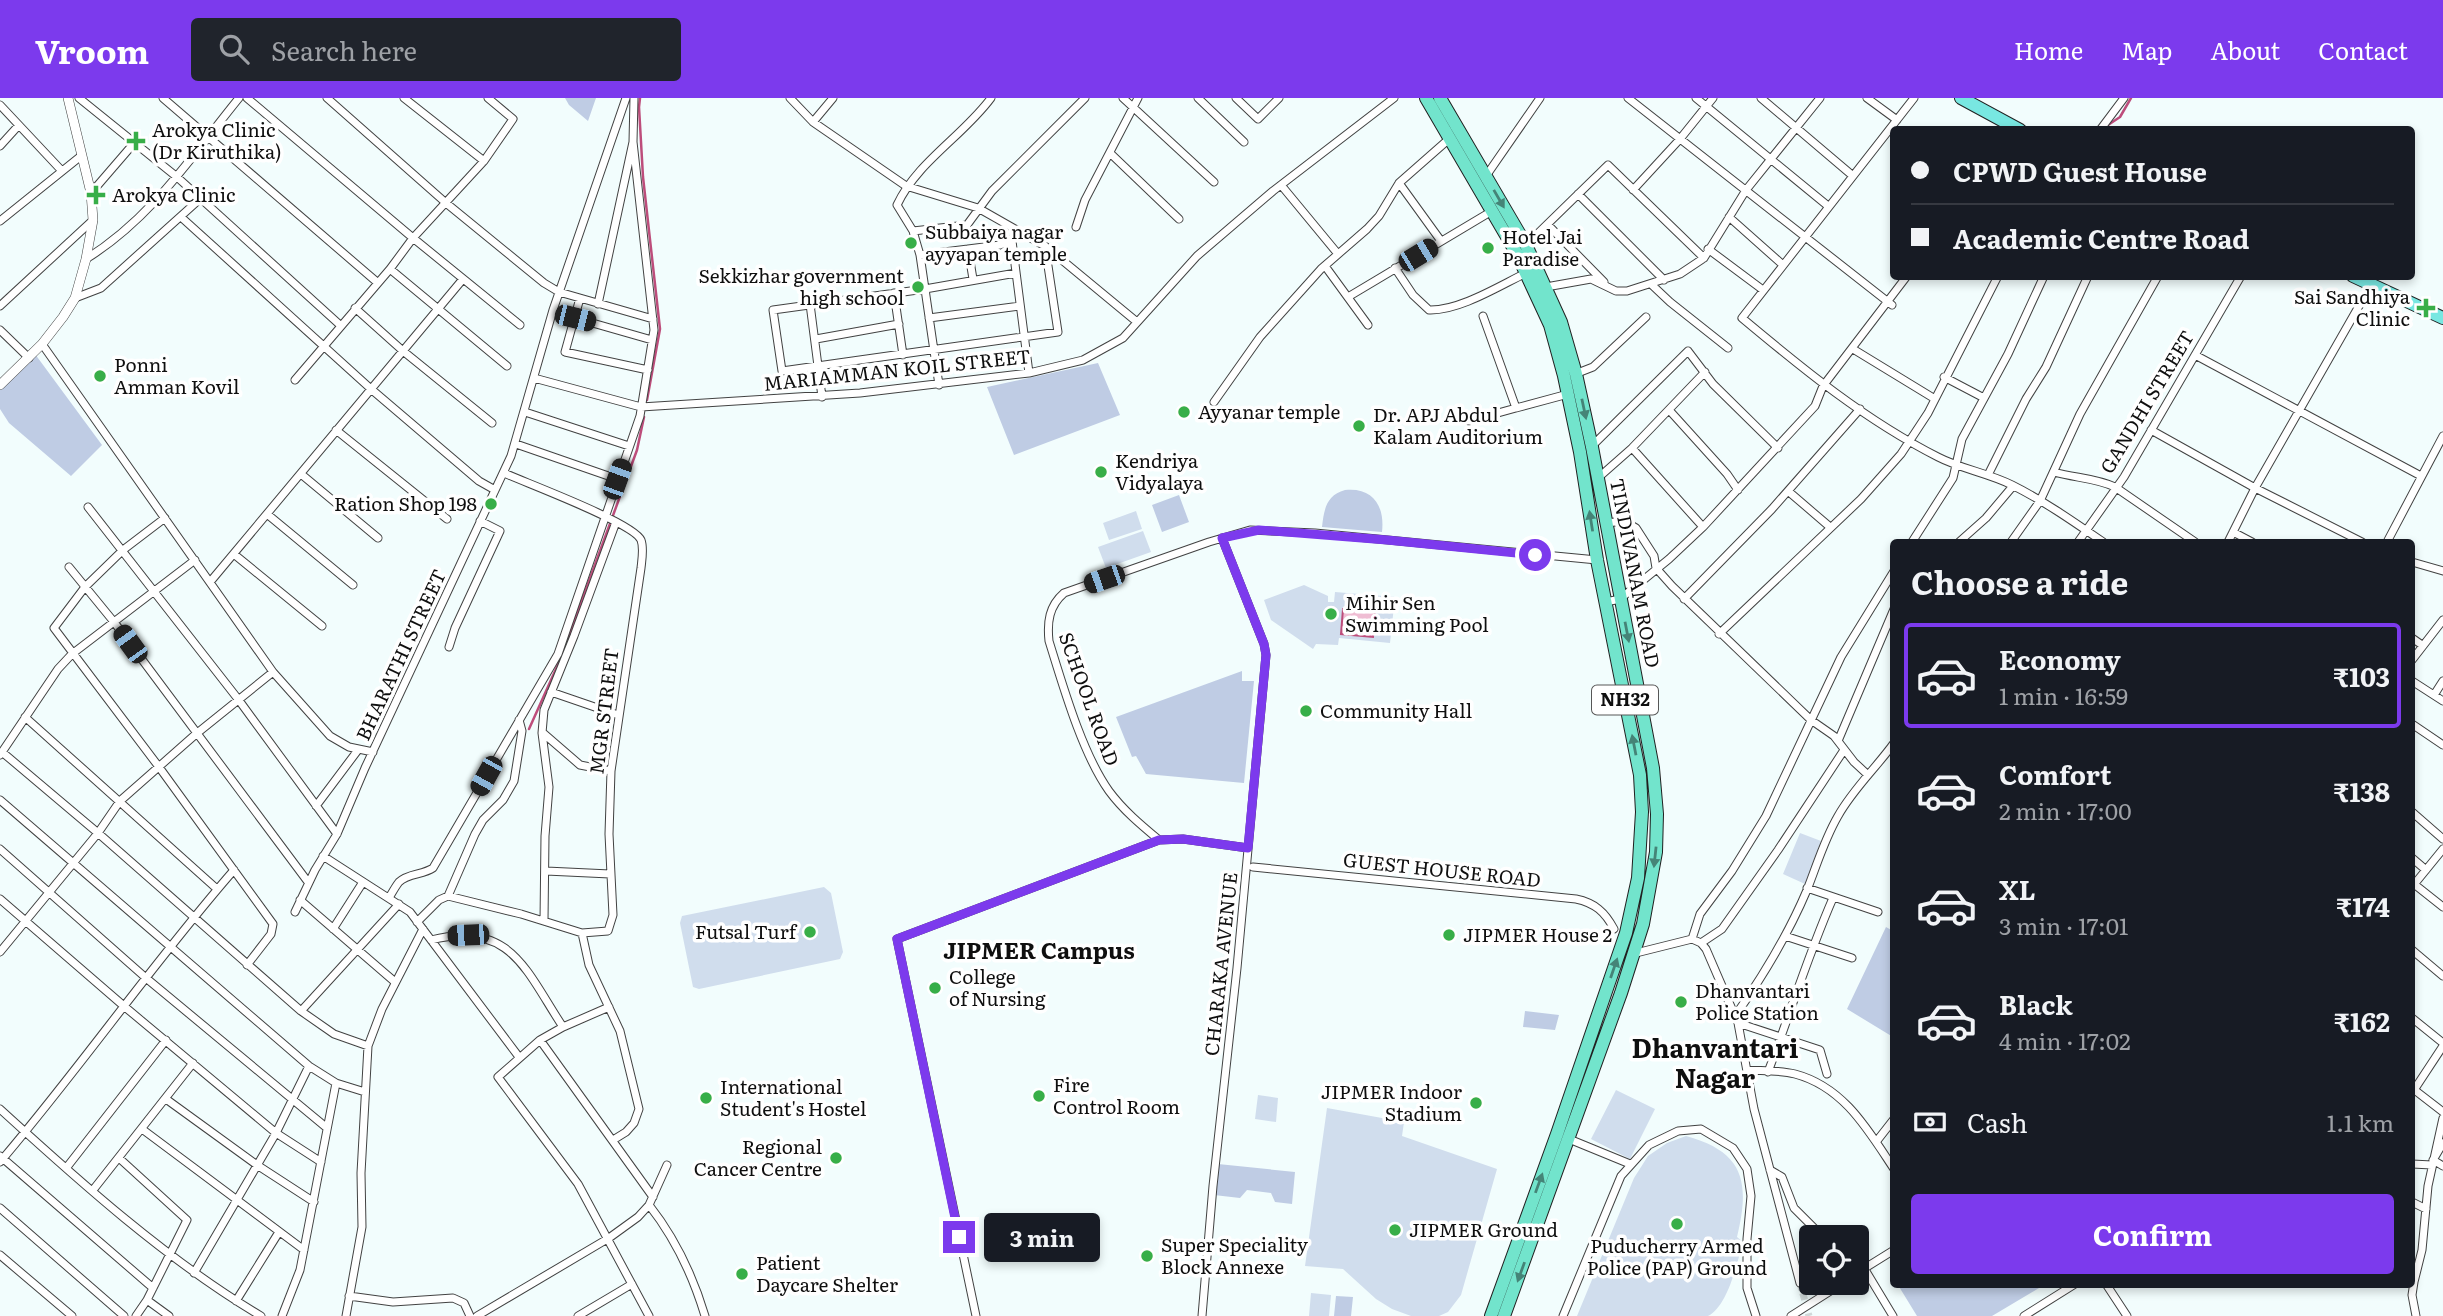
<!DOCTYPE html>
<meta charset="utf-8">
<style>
body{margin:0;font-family:Literata,serif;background:#20242c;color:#f1f3f6;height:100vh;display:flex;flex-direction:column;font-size:26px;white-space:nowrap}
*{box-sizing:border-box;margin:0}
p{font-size:23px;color:#9ea1a6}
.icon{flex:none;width:38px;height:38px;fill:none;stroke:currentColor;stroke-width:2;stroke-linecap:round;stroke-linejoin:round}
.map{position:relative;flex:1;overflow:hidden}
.sheet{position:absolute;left:1890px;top:441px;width:525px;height:749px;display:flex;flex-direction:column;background:#171b24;border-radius:7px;box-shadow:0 4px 10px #0003}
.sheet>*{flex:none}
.guide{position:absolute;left:1890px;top:28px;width:525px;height:154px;border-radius:7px;box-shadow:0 4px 10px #0003;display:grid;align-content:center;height:154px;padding:0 21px;background:#171b24}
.fabs{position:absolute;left:1799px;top:1127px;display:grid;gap:14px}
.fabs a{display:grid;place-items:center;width:70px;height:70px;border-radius:7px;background:#171b24;box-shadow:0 4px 10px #0003;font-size:35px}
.end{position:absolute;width:32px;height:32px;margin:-16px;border:9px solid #7c3aed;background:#fff;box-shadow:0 0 0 4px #fff}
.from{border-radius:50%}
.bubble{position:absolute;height:49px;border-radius:7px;background:#171b24;box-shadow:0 4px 10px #0003;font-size:23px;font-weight:700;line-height:49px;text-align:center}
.car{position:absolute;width:21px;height:42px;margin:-21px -10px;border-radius:9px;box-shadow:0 0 5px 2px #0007;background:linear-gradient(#222 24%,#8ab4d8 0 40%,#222 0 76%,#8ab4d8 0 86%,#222 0)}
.guide b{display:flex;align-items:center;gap:24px;height:66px;font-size:26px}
.guide b+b{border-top:2px solid #363941}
.guide i{width:18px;height:18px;background:#f1f3f6}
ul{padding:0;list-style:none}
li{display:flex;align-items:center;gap:21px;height:105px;margin:0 14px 10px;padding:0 7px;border:4px solid transparent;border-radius:7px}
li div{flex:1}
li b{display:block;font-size:26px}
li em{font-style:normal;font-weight:700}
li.on{border-color:#7c3aed}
li>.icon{width:63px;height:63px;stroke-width:1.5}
h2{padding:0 21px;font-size:32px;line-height:84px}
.pay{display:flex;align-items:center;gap:18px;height:77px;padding:0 21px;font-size:26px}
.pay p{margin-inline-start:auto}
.action{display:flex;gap:14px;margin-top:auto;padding:14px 21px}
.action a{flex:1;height:80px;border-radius:7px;background:#7c3aed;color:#fff;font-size:28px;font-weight:700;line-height:80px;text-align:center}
header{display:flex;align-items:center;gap:42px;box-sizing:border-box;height:98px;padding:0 35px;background:#7c3aed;color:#fff}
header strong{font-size:33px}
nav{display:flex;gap:38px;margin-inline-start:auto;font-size:24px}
.search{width:490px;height:63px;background:#20242c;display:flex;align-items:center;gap:18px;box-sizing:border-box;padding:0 24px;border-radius:7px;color:#9ea1a6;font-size:26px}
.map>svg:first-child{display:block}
</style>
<header>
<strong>Vroom</strong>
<div class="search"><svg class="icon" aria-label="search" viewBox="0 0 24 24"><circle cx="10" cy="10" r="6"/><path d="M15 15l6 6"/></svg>Search here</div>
<nav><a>Home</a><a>Map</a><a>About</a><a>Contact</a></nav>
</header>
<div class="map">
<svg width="2443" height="1218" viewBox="0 0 2443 1218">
<rect width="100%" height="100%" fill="#f2fdfd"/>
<path fill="#bfcce4" d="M565,0H596L588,23L569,7Z
M35,256L102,347L71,378L9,325L0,311V291Z
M1098,265L1120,317L1014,357L987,289Z
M1345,392C1373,389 1385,408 1382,434L1322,429C1324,412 1326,397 1345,392Z
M1179,397L1189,424L1162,434L1152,407Z
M1242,573V583H1254L1244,685L1146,676L1136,658L1132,659L1116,619Z
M1886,829L1893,833V939L1847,911Z
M1525,913L1559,917L1555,932L1523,929Z
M1218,1066L1295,1074L1292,1106L1275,1104L1271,1095L1247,1092L1240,1100L1214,1097Z
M1898,1187H2044L1992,1218H1917Z
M1336,1198L1353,1199L1351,1218H1334Z"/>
<path fill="#d0dded" d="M1136,413L1142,431L1109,442L1103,425Z
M1143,433L1151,454L1106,470L1098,449Z
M1304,487L1328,498V504H1334L1335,494L1395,499L1390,545L1339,540L1338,547L1316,546L1313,551L1271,522L1264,502Z
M1800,735L1821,743L1805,786L1783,776Z
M824,789L831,795L843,854L840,861L699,891L693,889L680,825L682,818Z
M1616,992L1655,1011L1630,1061L1591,1041Z
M1258,997L1278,1000L1276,1024L1255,1021Z
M1327,1010L1404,1024L1402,1038L1497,1071L1461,1197L1448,1214L1439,1218H1411L1392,1211L1376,1201L1343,1171L1305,1168Z
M1686,1038C1745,1054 1750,1085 1737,1139L1743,1144C1737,1165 1728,1208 1708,1218H1577L1634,1080L1648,1058L1667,1045Z
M1311,1195L1331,1197L1329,1218H1309Z"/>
<path fill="#efbdd3" stroke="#bd4d7b" stroke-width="2" d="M1343,511L1375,514L1373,539L1341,536Z"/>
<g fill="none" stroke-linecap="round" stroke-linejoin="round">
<path stroke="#bd4d7b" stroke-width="2.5" d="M640,0L639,9L643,79L660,231L647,302
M2105,29L2120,19L2131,0
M529,631L560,562L637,352L644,319"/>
<path stroke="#d0d9d9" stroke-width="7" stroke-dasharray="7 3.5" stroke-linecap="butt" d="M1800,1185L1809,1218"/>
<g stroke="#424242" stroke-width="9">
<path id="minor" d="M79,0L177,79L340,227
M163,0L378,185
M247,0L413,140L520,227
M327,0L446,105L544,185L559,194L653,221
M404,0L484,63
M790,0L813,24L906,88L978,110L1045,148L1137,224
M1123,0L1214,84
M1198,0L1244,44
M1236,0L1258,21L1279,0
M1628,0L1892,207
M1696,0L1828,108
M1761,0L1853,78
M1867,0L1897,22
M1914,0L1742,220C1803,271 1865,322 1938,359C1961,371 1988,375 2012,387C2044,403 2074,424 2103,444
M0,7L62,73
M813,24L833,0
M2100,32L2124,0
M0,48L19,27
M1110,55L1179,121
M1486,78L1540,0
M1399,85L1441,143
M1281,87L1338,156
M1633,92L1680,41L1713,0
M91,95L135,44
M1578,96L1664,182
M181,119L371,291L479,383L495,392
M1729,119L1783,167
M0,123L81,58
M1548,127L1604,184
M1076,129L1085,102L1138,0
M913,133L967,127L992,93L1085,0
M1012,143L1029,275
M1526,147L1608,67L1704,160
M968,151L973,181
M1708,151L1763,192
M920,157L1000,147L1015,140
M86,161C152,120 191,59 239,0
M1325,168L1368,227
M1395,170L1413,197L1429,212C1459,213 1499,188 1526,175
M390,171L507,268
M1016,175L925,191L773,212L782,273L1058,234L1045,148
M1652,187L1670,204L1728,250
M1546,189L1591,181L1616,193H1627L1680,176L1704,160L1746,92L1820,0
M894,195L903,257
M1348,199L1492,113
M75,200L101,190L201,100
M580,200L565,254L648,272
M598,206L633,44L634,0
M810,206L822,299
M0,208L93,122
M355,210L403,253L492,325
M1483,218L1516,310L1568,296
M575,220L652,242
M929,220L1020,208
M0,232L29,260
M816,241L899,226
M1853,251L1935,301
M2195,257L2421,378
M1575,276L1593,269L1646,219
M1944,279L1984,300
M534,280L641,309L860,295L1029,275L1083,262L1123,240L1197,158L1273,93L1394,0
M295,282L390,171L413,140L484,63L513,21L488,0
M939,287L920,157L913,133L897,107C917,64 963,38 991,0
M1214,304L1260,239L1321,171L1367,131L1379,118L1399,85L1449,41
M1670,313L1727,376L1738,392
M525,314L629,348
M1469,323L1516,310
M336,332L447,421
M2151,332L2255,390L2362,444
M516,346L617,381
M1592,348L1688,253L1713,286L1778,350
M1632,350L1703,429
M2054,374C2075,380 2096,380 2115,389L2195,444
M301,376L378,440
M1988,377L2026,301L2046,269L2088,178
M1598,380L1632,350L1705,274
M1788,393L1830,429
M88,409L238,601L337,736
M267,416L353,487
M165,420L123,452L85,489L54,530L159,669L273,826L271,836L247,867
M1606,425L1624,423L1636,430L1654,458L1656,470L1672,488L1811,622L1834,638L1854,664L1868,677
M2233,434L2252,444
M1912,444L1953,380L1962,341L2008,256L2044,178
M1959,444L1986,420L2013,388
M2011,444L2040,403L2080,316L2158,178
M2078,444L2124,379L2241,178
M2228,444L2255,390L2371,187
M2387,444L2443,338
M235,457L322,528
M2412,464L2443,473
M69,469L114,524L308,784
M210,484L463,181
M1684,501L1772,411L1860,311
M1606,504L1620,501L1669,461L1703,429L1815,308L1823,288L1907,178
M1719,536L1861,401L1901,356L1928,315L1998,178
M2412,540L2422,547
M449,549L455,530L500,433L480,423
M2412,562L2443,522
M273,574L330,638L349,649L373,654
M2412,583L2443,603
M551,594L618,617
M2434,597L2443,583
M25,619L217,791
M2412,626L2443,647
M543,635L580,667L611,673
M1838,643L1894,511
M2,654L98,735L301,913L334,936L368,948
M0,657L58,571L72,556L195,462
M0,702L309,968L336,985L365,994
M316,708L358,652
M2412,714L2443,741
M1159,742C1141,727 1123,712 1109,693C1082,655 1063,588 1049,543C1047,524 1049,508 1064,495L1209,444L1250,432L1315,435L1597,462
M0,751L146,880L327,1030
M323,758L410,814L519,959
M2412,760L2426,772
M1253,769L1576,801C1595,805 1605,814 1614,831
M546,773L610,776
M2414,786L2443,809
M2412,789L2443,751
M1807,790L1878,814
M448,798L475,736L483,722L503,702L514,683L522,633L519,622
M389,800C392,795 395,789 399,784C408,775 423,777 433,770L558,556L640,318L654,232L633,44
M0,801L125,909L276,1035L321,1064
M300,802L395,884
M295,814L315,772L337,736L365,670L511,358L553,212L626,0
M544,823L545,738L549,689L542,635L544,612L574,538L616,424
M417,824L439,802L448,798L521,816L582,835L608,833L613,817L609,736L611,673L641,470C642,461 644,450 641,442C634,425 526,385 504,375
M333,831L363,784
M582,835L589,867L620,933L639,1011L634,1025L626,1034L613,1042
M1785,838L1852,860
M1692,841L1700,816L1732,773L1766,718L1841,559L1894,473
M431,842C511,822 526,873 563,929
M1701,845L1722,831L1778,752L1844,652
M2412,852L2443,878
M0,854L98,735L120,703L196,636L273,574L42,246
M1636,855L1692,841L1701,845L1706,851L1738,925L1754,1011L1800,1185
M609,909L563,929L540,942L498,979L578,1086L649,1218
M301,913L399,806
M1735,918C1763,878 1788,837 1807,792C1817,767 1824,742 1838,718C1853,691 1876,670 1894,645
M2412,920L2443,945
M1738,925L1820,952L1827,976
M540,942L653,1099
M1747,972C1762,973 1780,972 1795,976C1844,989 1868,1032 1894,1071
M1768,974C1790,916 1808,857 1833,800
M2412,990L2443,1014
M2414,992L2443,948
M166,1001L257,1067L314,1104
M0,1011C80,1084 168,1163 261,1218
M142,1031L304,1152
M1569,1041L1630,1066
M1876,1044L1894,1021
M2443,1045L2433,1062L2443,1068
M0,1058L153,1190
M119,1060L187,1122L147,1202L136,1218
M0,1064C81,969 152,866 234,772
M2412,1066L2432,1067
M67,1069L166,942
M1770,1072L1782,1079L1794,1110L1823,1139
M93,1092L193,965
M2412,1104L2426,1111
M649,1107C675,1140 693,1178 705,1218
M0,1110L124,1218
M0,1157L72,1218
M1857,1165L1864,1170L1893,1218
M194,1175L276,1035L309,968
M1857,1175L1894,1152
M2106,1186L2127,1218
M349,1198L393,1204L453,1200L464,1205L470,1218
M147,1202L169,1218
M236,1203L279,1134
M282,1218L300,1172L336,985
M346,1218L362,1129L361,1075L368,948L382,911L423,831
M477,1218L609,1140L638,1119L649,1107L667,1067
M578,1218L632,1186
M976,1218L897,841L1159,742L1183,741L1248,750
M1202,1218L1213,1088L1237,870L1266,557L1264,546L1222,440
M1563,1218L1621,1078L1649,1047L1678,1033L1701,1031L1733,1050L1747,1071L1751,1098L1747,1141V1190L1756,1218
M1791,1218L1843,1185
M2024,1218L2075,1186
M2416,1218L2412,1197L2414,1184L2422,1152L2428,1088L2443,1020"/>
</g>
<g stroke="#424242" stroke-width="10">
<path id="tertiary" d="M0,287L42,246L63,219L75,200L86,161L93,122L91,95L68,0"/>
</g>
<g stroke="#202020" stroke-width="14">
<path id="primary" d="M1961,0L2020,32
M2353,178L2443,220"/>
</g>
<g stroke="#202020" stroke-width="14">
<path id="trunk" d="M1426,0L1517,156L1550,227L1564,278L1580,354L1597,462L1640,677L1642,714L1638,780L1626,835L1557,1036L1491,1218
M1440,0L1526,147L1561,224L1576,276L1592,349L1653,670L1657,716L1656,754L1643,826L1621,895L1504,1218"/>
</g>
<use href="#minor" stroke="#fff" stroke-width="7"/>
<use href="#tertiary" stroke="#fff" stroke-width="9"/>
<use href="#primary" stroke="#78e7e1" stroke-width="12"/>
<use href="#trunk" stroke="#72e4cc" stroke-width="12"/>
</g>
<defs><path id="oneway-solid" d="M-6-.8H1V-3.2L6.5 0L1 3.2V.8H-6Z" transform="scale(1.75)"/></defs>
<g fill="#458477">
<use href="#oneway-solid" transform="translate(1499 101) rotate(60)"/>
<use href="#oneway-solid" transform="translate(1584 311) rotate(78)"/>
<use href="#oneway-solid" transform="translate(1591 423) rotate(-99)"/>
<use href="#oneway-solid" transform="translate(1627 534) rotate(79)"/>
<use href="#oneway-solid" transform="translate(1634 647) rotate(-101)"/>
<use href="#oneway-solid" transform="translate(1655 759) rotate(96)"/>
<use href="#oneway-solid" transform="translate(1614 870) rotate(-71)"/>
<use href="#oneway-solid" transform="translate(1539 1085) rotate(-70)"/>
<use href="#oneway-solid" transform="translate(1521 1174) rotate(110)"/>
</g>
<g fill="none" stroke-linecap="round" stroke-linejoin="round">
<path stroke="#7c3aed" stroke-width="9" d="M959,1139L897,841L1159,742L1183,741L1248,750L1266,557L1264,546L1222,440L1259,432L1387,442L1535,457"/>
</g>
<g fill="#38ae48" stroke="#fff" stroke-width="2.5">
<path d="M132.5 32.5h7v7h7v7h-7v7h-7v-7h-7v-7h7z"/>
<path d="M92.5 86.5h7v7h7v7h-7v7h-7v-7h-7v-7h7z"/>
<circle cx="911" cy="145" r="7"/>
<circle cx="1488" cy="150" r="7"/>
<circle cx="918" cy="189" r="7"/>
<path d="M2422.5 199.5h7v7h7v7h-7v7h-7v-7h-7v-7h7z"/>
<circle cx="100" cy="278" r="7"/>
<circle cx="1184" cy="314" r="7"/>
<circle cx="1359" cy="328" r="7"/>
<circle cx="1101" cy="374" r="7"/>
<circle cx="491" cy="406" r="7"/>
<circle cx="1331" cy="516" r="7"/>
<circle cx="1306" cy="613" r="7"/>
<circle cx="810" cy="834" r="7"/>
<circle cx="1449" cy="837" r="7"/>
<circle cx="935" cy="890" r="7"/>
<circle cx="1681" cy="904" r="7"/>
<circle cx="1039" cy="998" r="7"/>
<circle cx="706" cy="1000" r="7"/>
<circle cx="1476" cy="1005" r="7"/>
<circle cx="836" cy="1060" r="7"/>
<circle cx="1677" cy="1126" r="7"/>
<circle cx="1395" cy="1132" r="7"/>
<circle cx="1147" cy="1158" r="7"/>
<circle cx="742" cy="1176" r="7"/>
</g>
<g text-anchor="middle" stroke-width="7" stroke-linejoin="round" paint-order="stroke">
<rect fill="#fff" stroke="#575757" stroke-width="2" x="1592" y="587.5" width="66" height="29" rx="5"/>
<g font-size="18" font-weight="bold" fill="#0f0f0f">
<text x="1625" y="608">NH32</text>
</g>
<g font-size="19" fill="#0f0f0f" stroke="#fff" text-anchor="start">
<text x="152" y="39">Arokya Clinic<tspan x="152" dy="22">(Dr Kiruthika)</tspan></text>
<text x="112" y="104">Arokya Clinic</text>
<text x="925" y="141">Subbaiya nagar<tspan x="925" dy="22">ayyapan temple</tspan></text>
<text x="1502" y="146">Hotel Jai<tspan x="1502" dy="22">Paradise</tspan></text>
<text x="904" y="185" text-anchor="end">Sekkizhar government<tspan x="904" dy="22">high school</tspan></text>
<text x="2410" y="206" text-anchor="end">Sai Sandhiya<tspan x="2410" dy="22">Clinic</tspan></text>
<text x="114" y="274">Ponni<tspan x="114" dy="22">Amman Kovil</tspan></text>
<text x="1198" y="321">Ayyanar temple</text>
<text x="1373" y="324">Dr. APJ Abdul<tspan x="1373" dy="22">Kalam Auditorium</tspan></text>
<text x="1115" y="370">Kendriya<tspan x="1115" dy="22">Vidyalaya</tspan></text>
<text x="477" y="413" text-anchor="end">Ration Shop 198</text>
<text x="1345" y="512">Mihir Sen<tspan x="1345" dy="22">Swimming Pool</tspan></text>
<text x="1320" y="620">Community Hall</text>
<text x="796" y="841" text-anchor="end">Futsal Turf</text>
<text x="1463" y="844">JIPMER House 2</text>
<text x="949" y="886">College<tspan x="949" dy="22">of Nursing</tspan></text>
<text x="1695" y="900">Dhanvantari<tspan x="1695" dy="22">Police Station</tspan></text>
<text x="1053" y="994">Fire<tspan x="1053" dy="22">Control Room</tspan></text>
<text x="720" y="996">International<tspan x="720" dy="22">Student's Hostel</tspan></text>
<text x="1462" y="1001" text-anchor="end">JIPMER Indoor<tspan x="1462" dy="22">Stadium</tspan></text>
<text x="822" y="1056" text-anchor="end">Regional<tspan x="822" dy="22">Cancer Centre</tspan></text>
<text x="1409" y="1139">JIPMER Ground</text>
<text x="1161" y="1154">Super Speciality<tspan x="1161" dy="22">Block Annexe</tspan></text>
<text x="1677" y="1155" text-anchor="middle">Puducherry Armed<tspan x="1677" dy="22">Police (PAP) Ground</tspan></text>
<text x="756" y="1172">Patient<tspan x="756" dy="22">Daycare Shelter</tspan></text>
</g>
<g font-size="19" fill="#0f0f0f" stroke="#fff">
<text transform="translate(897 272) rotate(-6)" y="7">MARIAMMAN KOIL STREET</text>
<text transform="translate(2147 304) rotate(-59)" y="7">GANDHI STREET</text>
<text transform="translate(1635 475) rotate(79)" y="7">TINDIVANAM ROAD</text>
<text transform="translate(401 557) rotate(-65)" y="7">BHARATHI STREET</text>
<text transform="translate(1089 601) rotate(70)" y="7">SCHOOL ROAD</text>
<text transform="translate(604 613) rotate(-83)" y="7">MGR STREET</text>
<text transform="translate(1442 772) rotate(6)" y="7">GUEST HOUSE ROAD</text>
<text transform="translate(1221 866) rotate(-84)" y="7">CHARAKA AVENUE</text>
</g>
<g font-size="23" font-weight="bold" fill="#0f0f0f" stroke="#fff">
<text x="1039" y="861">JIPMER Campus</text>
</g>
<g font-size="26" font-weight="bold" fill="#0f0f0f" stroke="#fff">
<text x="1715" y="960">Dhanvantari<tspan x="1715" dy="30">Nagar</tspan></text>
</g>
</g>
</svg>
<div class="fabs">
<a><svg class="icon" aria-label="locate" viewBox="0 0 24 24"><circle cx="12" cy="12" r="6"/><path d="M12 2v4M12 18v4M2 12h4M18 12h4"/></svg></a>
</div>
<i class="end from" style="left:1535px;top:457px"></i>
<i class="end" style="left:959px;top:1139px"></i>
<div class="bubble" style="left:984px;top:1115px;width:116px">3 min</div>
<i class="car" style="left:1418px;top:157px;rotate:59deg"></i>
<i class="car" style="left:575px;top:220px;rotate:104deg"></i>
<i class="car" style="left:617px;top:381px;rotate:20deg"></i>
<i class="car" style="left:1104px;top:481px;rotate:251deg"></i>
<i class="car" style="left:130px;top:546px;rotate:324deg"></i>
<i class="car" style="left:486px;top:678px;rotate:209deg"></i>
<i class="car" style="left:468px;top:837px;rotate:268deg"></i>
<div class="guide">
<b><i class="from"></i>CPWD Guest House</b>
<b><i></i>Academic Centre Road</b>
</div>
<section class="sheet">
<h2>Choose a ride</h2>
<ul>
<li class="on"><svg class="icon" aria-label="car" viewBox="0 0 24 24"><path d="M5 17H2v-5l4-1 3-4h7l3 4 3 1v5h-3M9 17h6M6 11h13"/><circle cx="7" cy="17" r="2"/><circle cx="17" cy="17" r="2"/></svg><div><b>Economy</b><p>1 min · 16:59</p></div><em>₹103</em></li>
<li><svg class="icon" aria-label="car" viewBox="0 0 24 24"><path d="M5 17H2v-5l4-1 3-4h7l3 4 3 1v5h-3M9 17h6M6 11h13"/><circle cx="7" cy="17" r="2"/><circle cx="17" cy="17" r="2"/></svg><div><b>Comfort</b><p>2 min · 17:00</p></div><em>₹138</em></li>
<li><svg class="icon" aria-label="car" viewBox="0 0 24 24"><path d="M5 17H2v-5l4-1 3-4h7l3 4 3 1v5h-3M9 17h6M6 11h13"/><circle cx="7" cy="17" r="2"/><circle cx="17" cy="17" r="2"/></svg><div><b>XL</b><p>3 min · 17:01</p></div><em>₹174</em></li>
<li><svg class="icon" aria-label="car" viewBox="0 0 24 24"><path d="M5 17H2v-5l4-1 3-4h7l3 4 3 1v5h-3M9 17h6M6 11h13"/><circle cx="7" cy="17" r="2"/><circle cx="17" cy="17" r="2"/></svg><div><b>Black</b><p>4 min · 17:02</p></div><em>₹162</em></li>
</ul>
<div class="pay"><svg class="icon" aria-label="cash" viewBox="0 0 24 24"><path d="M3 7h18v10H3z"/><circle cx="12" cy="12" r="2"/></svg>Cash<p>1.1 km</p></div>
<div class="action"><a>Confirm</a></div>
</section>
</div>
